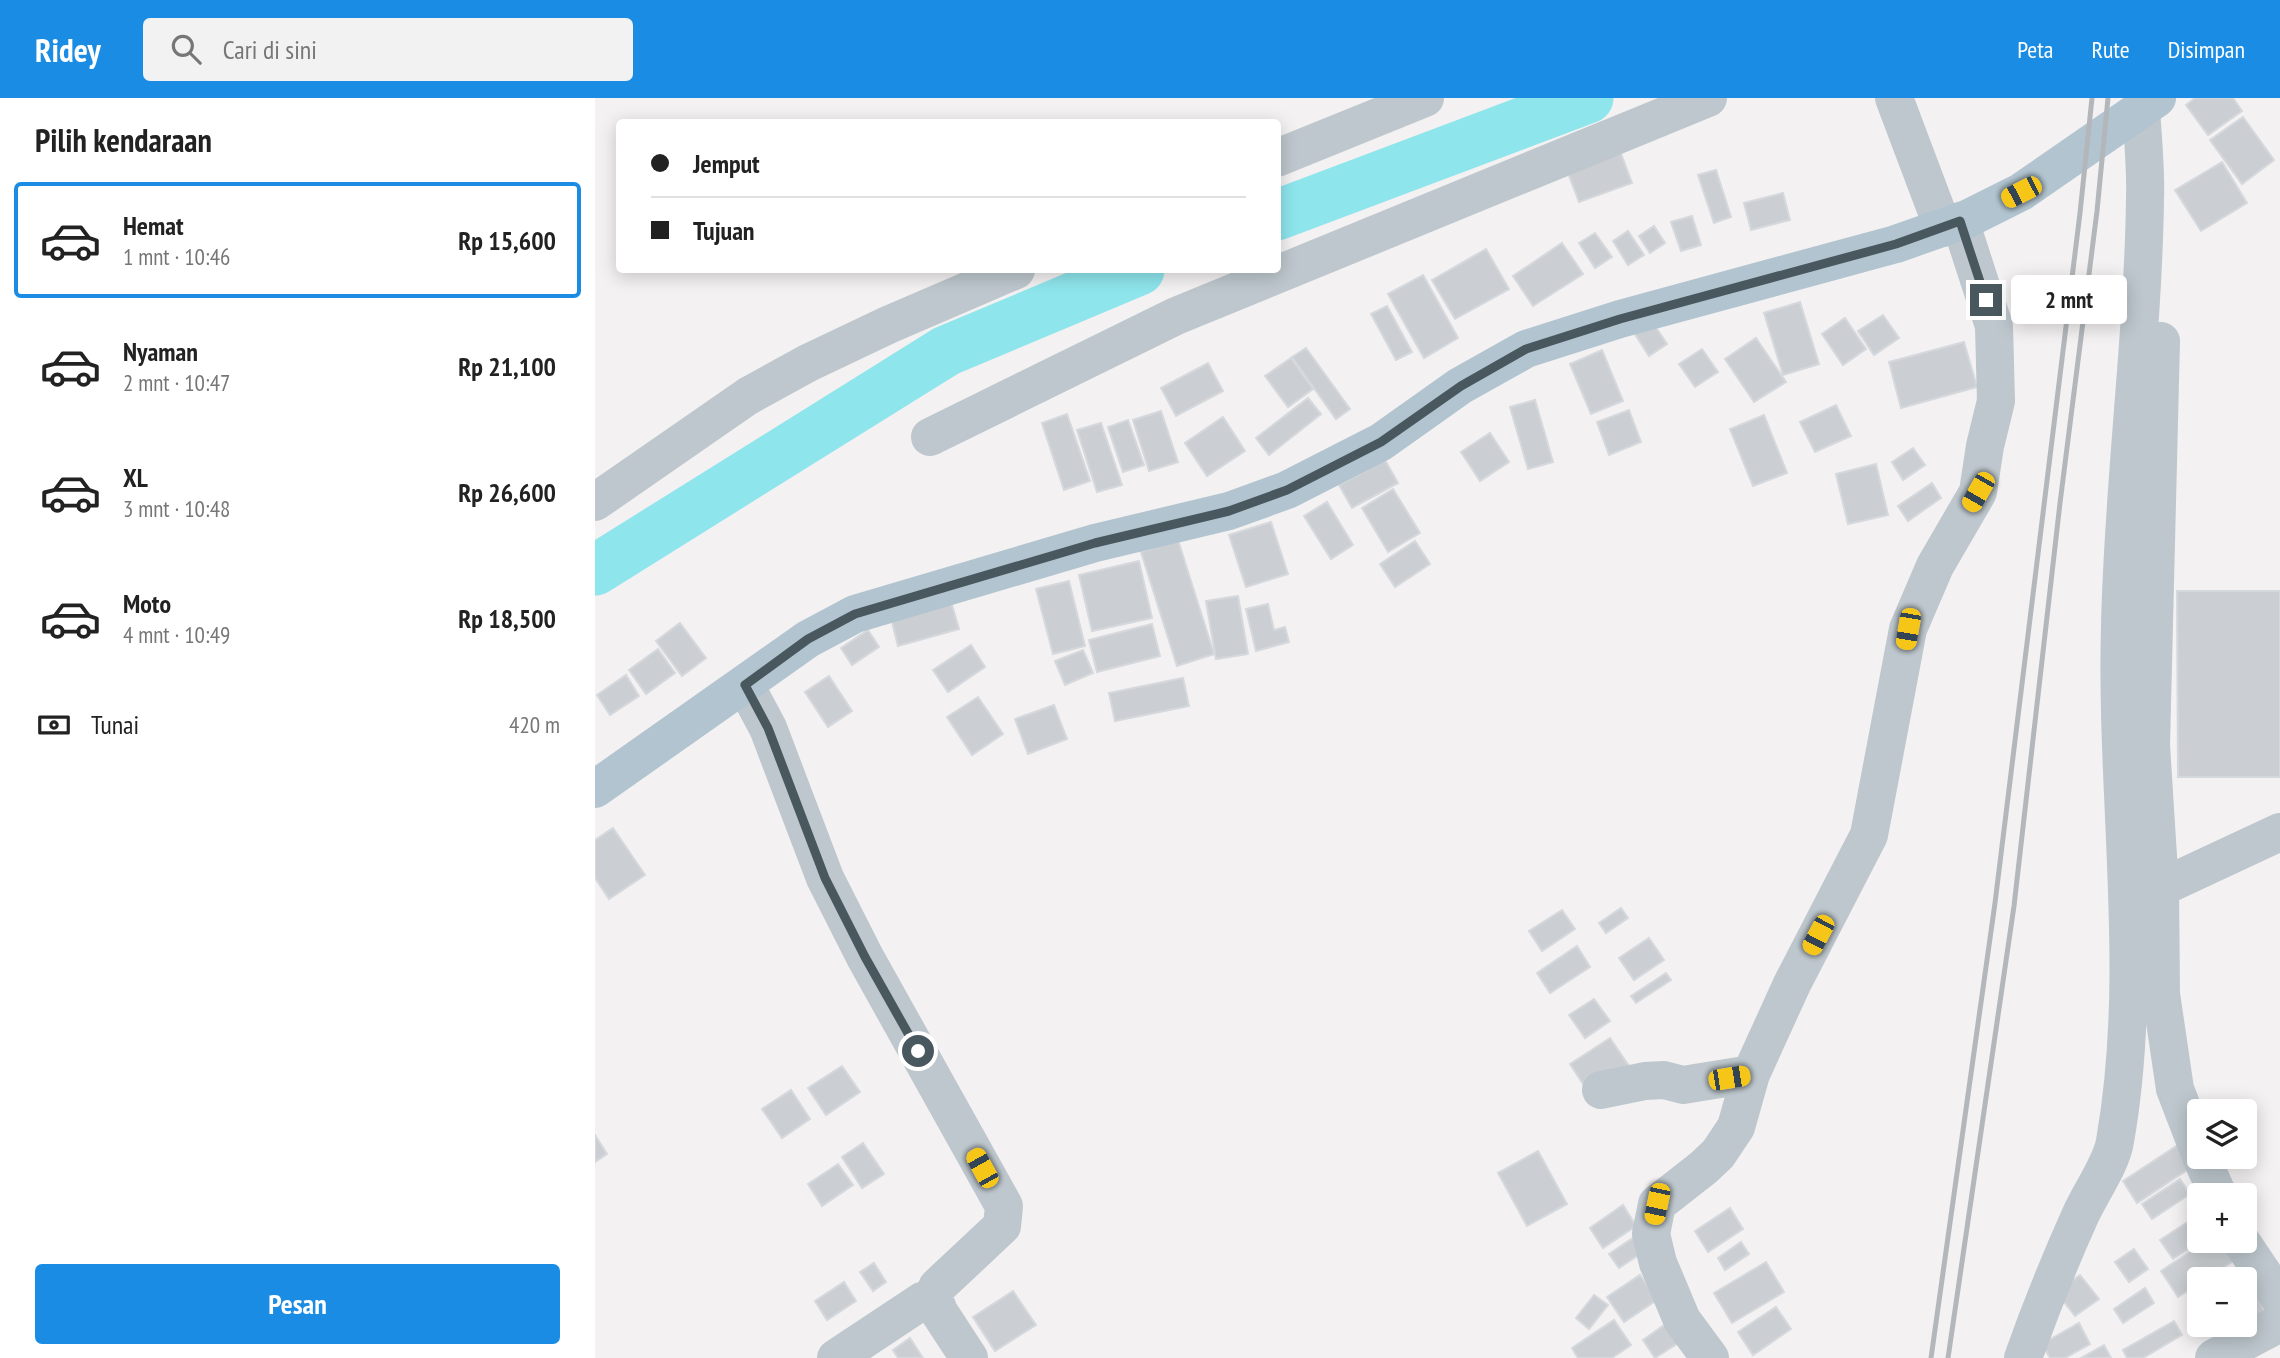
<!DOCTYPE html>
<html lang="id">
<meta charset="utf-8">
<style>
body{margin:0;font-family:"PT Sans Narrow",sans-serif;background:#f2f2f2;color:#222;height:100vh;display:flex;flex-direction:column;font-size:26px;white-space:nowrap}
*{box-sizing:border-box;margin:0}
p{font-size:23px;color:#767676}
.icon{flex:none;width:38px;height:38px;fill:none;stroke:currentColor;stroke-width:2;stroke-linecap:round;stroke-linejoin:round}
.map{position:relative;flex:1;overflow:hidden}
.panel{display:flex;flex-direction:column;background:#fff;width:595px}
.panel>*{flex:none}
.banner{position:absolute;left:21px;top:21px;width:665px;height:154px;border-radius:7px;box-shadow:0 4px 18px #0003;display:grid;align-content:center;height:154px;padding:0 35px;background:#fff}
.buttons{position:absolute;left:1592px;top:1001px;display:grid;gap:14px}
.buttons a{display:grid;place-items:center;width:70px;height:70px;border-radius:7px;background:#fff;box-shadow:0 4px 18px #0003;font-size:35px}
.end{position:absolute;width:32px;height:32px;margin:-16px;border:9px solid #49575e;background:#fff;box-shadow:0 0 0 4px #fff}
.from{border-radius:50%}
.bubble{position:absolute;height:49px;border-radius:7px;background:#fff;box-shadow:0 4px 18px #0003;font-size:23px;font-weight:600;line-height:49px;text-align:center}
.car{position:absolute;width:21px;height:42px;margin:-21px -10px;border-radius:9px;box-shadow:0 0 5px 2px #0007;background:linear-gradient(#f5c518 24%,#345 0 40%,#f5c518 0 76%,#345 0 86%,#f5c518 0)}
.banner b{display:flex;align-items:center;gap:24px;height:66px;font-size:26px}
.banner b+b{border-top:2px solid #e0e0e0}
.banner i{width:18px;height:18px;background:#222}
ul{padding:0;list-style:none}
li{display:flex;align-items:center;gap:21px;height:116px;margin:0 14px 10px;padding:0 21px;border:4px solid transparent;border-radius:7px}
li div{flex:1}
li b{display:block;font-size:26px}
li em{font-style:normal;font-weight:600}
li.active{border-color:#1a8ce4}
li>.icon{width:63px;height:63px;stroke-width:1.5}
h2{padding:0 35px;font-size:32px;line-height:84px}
.pay{display:flex;align-items:center;gap:18px;height:77px;padding:0 35px;font-size:26px}
.pay p{margin-inline-start:auto}
.action{display:flex;gap:14px;margin-top:auto;padding:14px 35px}
.action a{flex:1;height:80px;border-radius:7px;background:#1a8ce4;color:#fff;font-size:28px;font-weight:600;line-height:80px;text-align:center}
header{display:flex;align-items:center;gap:42px;box-sizing:border-box;height:98px;padding:0 35px;background:#1a8ce4;color:#fff}
header strong{font-size:33px}
nav{display:flex;gap:38px;margin-inline-start:auto;font-size:24px}
.search{width:490px;height:63px;background:#f2f2f2;display:flex;align-items:center;gap:18px;box-sizing:border-box;padding:0 24px;border-radius:7px;color:#767676;font-size:26px}
main{display:flex;flex:1;min-height:0}
.map>svg:first-child{display:block}
</style>
<header>
<strong>Ridey</strong>
<div class="search"><svg class="icon" aria-label="search" viewBox="0 0 24 24"><circle cx="10" cy="10" r="6"/><path d="M15 15l6 6"/></svg>Cari di sini</div>
<nav><a>Peta</a><a>Rute</a><a>Disimpan</a></nav>
</header>
<main>
<section class="panel">
<h2>Pilih kendaraan</h2>
<ul>
<li class="active"><svg class="icon" aria-label="car" viewBox="0 0 24 24"><path d="M5 17H2v-5l4-1 3-4h7l3 4 3 1v5h-3M9 17h6M6 11h13"/><circle cx="7" cy="17" r="2"/><circle cx="17" cy="17" r="2"/></svg><div><b>Hemat</b><p>1 mnt · 10:46</p></div><em>Rp 15,600</em></li>
<li><svg class="icon" aria-label="car" viewBox="0 0 24 24"><path d="M5 17H2v-5l4-1 3-4h7l3 4 3 1v5h-3M9 17h6M6 11h13"/><circle cx="7" cy="17" r="2"/><circle cx="17" cy="17" r="2"/></svg><div><b>Nyaman</b><p>2 mnt · 10:47</p></div><em>Rp 21,100</em></li>
<li><svg class="icon" aria-label="car" viewBox="0 0 24 24"><path d="M5 17H2v-5l4-1 3-4h7l3 4 3 1v5h-3M9 17h6M6 11h13"/><circle cx="7" cy="17" r="2"/><circle cx="17" cy="17" r="2"/></svg><div><b>XL</b><p>3 mnt · 10:48</p></div><em>Rp 26,600</em></li>
<li><svg class="icon" aria-label="car" viewBox="0 0 24 24"><path d="M5 17H2v-5l4-1 3-4h7l3 4 3 1v5h-3M9 17h6M6 11h13"/><circle cx="7" cy="17" r="2"/><circle cx="17" cy="17" r="2"/></svg><div><b>Moto</b><p>4 mnt · 10:49</p></div><em>Rp 18,500</em></li>
</ul>
<div class="pay"><svg class="icon" aria-label="cash" viewBox="0 0 24 24"><path d="M3 7h18v10H3z"/><circle cx="12" cy="12" r="2"/></svg>Tunai<p>420 m</p></div>
<div class="action"><a>Pesan</a></div>
</section>
<div class="map">
<svg width="1685" height="1260" viewBox="0 0 1685 1260">
<rect width="100%" height="100%" fill="#f3f1f1"/>
<g fill="none" stroke-linecap="round" stroke-linejoin="round">
<path stroke="#8ee5ec" stroke-width="51" d="M682,117L993,0
M0,472L351,253L544,172"/>
</g>
<path fill="#cbcfd3" stroke="#d5d8dc" stroke-width="2" d="M1600,0H1638L1647,13L1613,37L1591,7Z
M1648,19L1679,62L1647,86L1615,42Z
M1025,53L1037,85L984,104L972,72Z
M1627,64L1652,105L1606,133L1580,92Z
M1121,72L1136,119L1119,125L1103,77Z
M1188,95L1195,122L1156,132L1149,105Z
M1097,118L1106,147L1086,153L1076,124Z
M1059,128L1070,145L1055,155L1044,138Z
M1033,133L1049,157L1033,167L1018,143Z
M1000,135L1017,159L1000,170L984,145Z
M967,145L988,176L938,208L918,178Z
M891,151L914,191L860,221L837,182Z
M828,177L863,240L829,260L793,196Z
M1205,204L1224,266L1188,277L1169,215Z
M792,208L817,254L801,262L776,216Z
M1288,217L1304,240L1279,257L1263,233Z
M1250,220L1271,251L1248,267L1227,236Z
M1056,222L1072,246L1054,258L1038,233Z
M1161,240L1191,284L1159,304L1130,261Z
M1369,244L1382,289L1306,310L1294,264Z
M711,250L755,311L741,321L697,259Z
M1107,251L1123,274L1100,289L1084,266Z
M1007,252L1028,303L996,316L975,266Z
M696,260L718,291L693,309L670,278Z
M613,265L628,293L581,318L566,290Z
M713,300L726,316L674,357L661,340Z
M940,302L958,364L933,371L915,309Z
M1241,307L1256,338L1220,354L1205,324Z
M1034,312L1046,344L1014,357L1002,324Z
M566,313L583,364L554,373L538,322Z
M472,316L495,383L469,392L447,325Z
M1169,317L1192,375L1158,388L1135,331Z
M628,319L650,353L612,378L590,345Z
M533,322L549,367L528,374L513,329Z
M506,325L527,387L502,394L482,332Z
M895,335L914,364L885,383L866,354Z
M1318,350L1330,367L1308,382L1297,364Z
M790,362L803,385L757,410L744,387Z
M1281,366L1293,417L1253,426L1241,376Z
M1337,385L1346,400L1313,423L1303,408Z
M798,391L825,435L793,454L767,410Z
M732,404L758,447L736,461L709,418Z
M676,424L693,476L651,489L634,437Z
M583,442L619,556L582,568L546,454Z
M820,443L835,466L800,489L785,466Z
M544,463L557,520L497,533L484,477Z
M474,483L490,548L458,556L441,491Z
M1582,493H1685V679H1583Z
M643,498L653,556L621,561L611,503Z
M355,500L364,531L303,548L295,516Z
M673,506L679,532L690,529L694,544L661,553L651,511Z
M85,525L111,560L87,578L61,543Z
M557,526L565,558L502,574L494,542Z
M273,532L284,549L257,567L246,550Z
M376,547L390,569L353,594L338,572Z
M63,551L80,575L51,596L34,572Z
M488,552L498,575L470,587L460,563Z
M31,577L44,598L15,617L2,597Z
M234,578L257,613L233,629L210,594Z
M588,580L594,608L520,623L514,595Z
M383,599L408,636L377,657L352,619Z
M459,607L472,641L433,656L420,621Z
M18,730L50,777L14,801L0,780V742Z
M1026,810L1033,820L1011,835L1004,825Z
M967,812L980,831L947,853L934,833Z
M1054,840L1069,862L1039,882L1024,860Z
M982,848L995,869L955,895L942,875Z
M1071,875L1076,882L1041,905L1036,898Z
M999,901L1015,923L990,940L974,917Z
M1015,940L1034,968L994,995L975,966Z
M247,968L265,994L231,1017L213,990Z
M196,992L215,1021L187,1040L167,1011Z
M0,1037L12,1056L0,1064Z
M268,1045L289,1076L267,1090L247,1059Z
M1583,1047L1597,1069L1542,1105L1528,1083Z
M943,1053L972,1106L932,1128L903,1075Z
M243,1066L258,1087L227,1108L213,1086Z
M1585,1081L1595,1096L1557,1121L1547,1106Z
M1028,1107L1041,1128L1008,1150L995,1130Z
M1135,1110L1148,1131L1113,1154L1100,1133Z
M1605,1116L1606,1143L1578,1161L1565,1142Z
M1044,1136L1053,1151L1024,1170L1014,1156Z
M1611,1143H1627L1640,1162L1610,1181H1605V1185L1583,1199L1566,1173Z
M1146,1144L1154,1156L1130,1172L1123,1160Z
M1539,1151L1553,1171L1534,1184L1520,1164Z
M1171,1164L1189,1194L1137,1225L1119,1195Z
M279,1165L291,1184L278,1193L265,1174Z
M1045,1177L1062,1202L1029,1224L1012,1199Z
M1485,1177L1504,1201L1480,1218L1461,1194Z
M249,1184L261,1203L232,1222L220,1203Z
M1550,1190L1559,1205L1528,1225L1519,1211Z
M1660,1191L1670,1216L1650,1224V1195Z
M418,1193L441,1227L400,1253L378,1219Z
M999,1197L1013,1207L994,1231L981,1220Z
M1181,1209L1196,1231L1158,1257L1143,1234Z
M1019,1222L1036,1247L1017,1260H983L977,1250Z
M1075,1223L1088,1242L1060,1260L1048,1242Z
M1579,1223L1587,1237L1548,1260H1532L1528,1252Z
M1484,1225L1495,1246L1470,1260H1455L1447,1246Z
M1619,1227H1644L1623,1235Z
M315,1240L328,1260H303L298,1252Z
M1509,1247L1516,1260H1486Z"/>
<g fill="none" stroke-linecap="round" stroke-linejoin="round">
<path stroke="#bdc7cd" stroke-width="38" d="M1299,0L1348,130
M682,60L830,0
M1566,243L1556,647L1565,790L1566,896L1580,991L1605,1056
M335,339L581,218L1113,0
M0,404L153,298L213,265L293,227L421,172
M150,587L173,630L230,780L270,859L409,1108L407,1128L342,1189L339,1200L344,1214L374,1260
M1565,790L1685,734
M1006,992L1050,983L1069,982L1088,987L1156,976
M1606,1059L1623,1097
M1646,1143L1685,1201
M241,1260L327,1203L339,1200
M1115,1260L1087,1222L1063,1165L1056,1136L1062,1106L1108,1070L1123,1056L1141,1029L1156,976L1197,886L1274,737L1313,531L1340,468L1383,394L1390,348L1401,303L1399,228L1365,123
M1428,1260C1445,1212 1464,1165 1485,1118C1494,1097 1517,1065 1520,1043C1550,873 1520,699 1525,528C1528,385 1548,243 1550,101C1551,71 1548,41 1546,12
M1619,1260L1685,1225"/>
<path stroke="#b1c4cf" stroke-width="38" d="M0,691L213,541L260,516L500,445L634,413L692,392L786,344L865,288L931,251L1025,221L1301,146L1372,121L1426,94L1562,0"/>
<path stroke="#b3b7bb" stroke-width="5" d="M1336,1260L1400,805L1485,115L1497,0
M1353,1260L1419,808L1465,405L1502,113L1513,0"/>
</g>
<g fill="none" stroke-linecap="round" stroke-linejoin="round">
<path stroke="#49575e" stroke-width="9" d="M323,953L270,859L230,780L173,630L150,587L213,541L260,516L500,445L634,413L692,392L786,344L866,288L931,251L1025,221L1301,146L1365,123L1391,202"/>
</g>
</svg>
<div class="buttons">
<a><svg class="icon" aria-label="layers" viewBox="0 0 24 24"><path d="M12 4l9 5-9 5-9-5zM3 14l9 5 9-5"/></svg></a>
<a>+</a>
<a>−</a>
</div>
<i class="end from" style="left:323px;top:953px"></i>
<i class="end" style="left:1391px;top:202px"></i>
<div class="bubble" style="left:1416px;top:177px;width:116px">2 mnt</div>
<i class="car" style="left:1426px;top:94px;rotate:243deg"></i>
<i class="car" style="left:1383px;top:394px;rotate:210deg"></i>
<i class="car" style="left:1313px;top:531px;rotate:190deg"></i>
<i class="car" style="left:1223px;top:837px;rotate:208deg"></i>
<i class="car" style="left:1134px;top:980px;rotate:81deg"></i>
<i class="car" style="left:387px;top:1070px;rotate:331deg"></i>
<i class="car" style="left:1062px;top:1106px;rotate:192deg"></i>
<div class="banner">
<b><i class="from"></i>Jemput</b>
<b><i></i>Tujuan</b>
</div>
</div>
</main>
